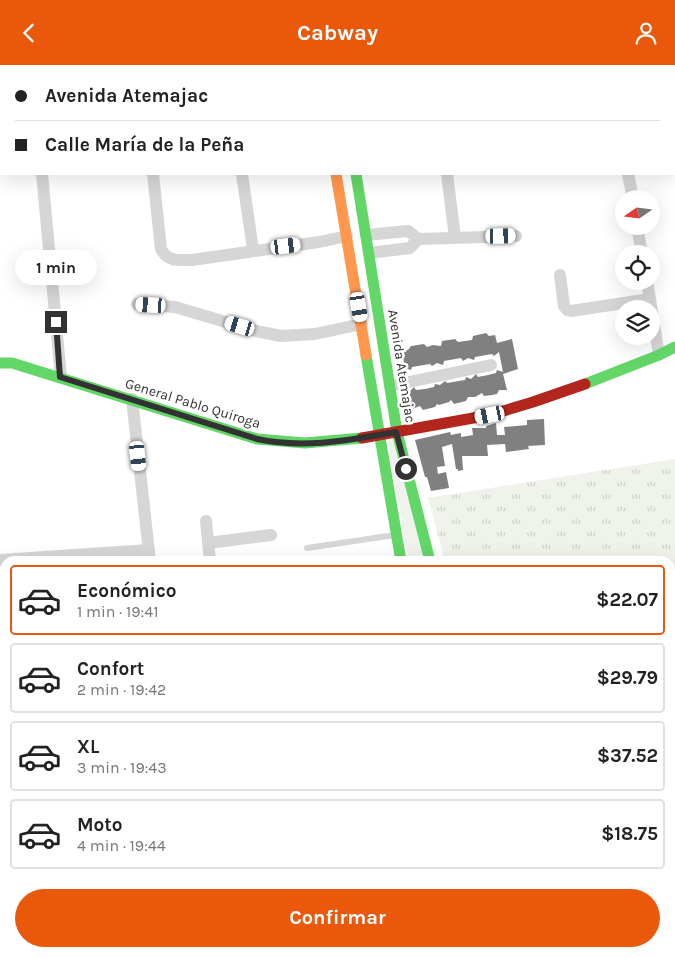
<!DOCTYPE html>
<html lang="es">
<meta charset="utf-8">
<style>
body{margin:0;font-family:Karla,sans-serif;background:#f2f2f2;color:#222;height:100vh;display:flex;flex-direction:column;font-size:19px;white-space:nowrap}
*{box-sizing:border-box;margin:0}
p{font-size:16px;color:#767676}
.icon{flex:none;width:28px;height:28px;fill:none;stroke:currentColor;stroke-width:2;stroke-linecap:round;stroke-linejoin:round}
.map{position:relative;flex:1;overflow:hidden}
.sheet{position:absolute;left:0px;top:491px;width:675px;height:401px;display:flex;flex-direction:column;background:#fff;border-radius:15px 15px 0 0;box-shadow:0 5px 20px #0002}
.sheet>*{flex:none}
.hud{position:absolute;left:0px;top:0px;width:675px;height:110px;box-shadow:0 5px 20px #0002;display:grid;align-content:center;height:110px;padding:0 15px;background:#fff}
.needle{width:32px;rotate:256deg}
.fabs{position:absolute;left:615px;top:125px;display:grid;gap:10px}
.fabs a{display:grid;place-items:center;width:45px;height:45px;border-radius:50%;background:#fff;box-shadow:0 5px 20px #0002;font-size:25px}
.end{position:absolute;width:22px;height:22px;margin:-11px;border:6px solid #323232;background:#fff;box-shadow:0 0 0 2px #fff}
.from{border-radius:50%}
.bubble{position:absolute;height:35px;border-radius:18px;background:#fff;box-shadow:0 5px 20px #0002;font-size:16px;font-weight:700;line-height:35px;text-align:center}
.car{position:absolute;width:15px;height:30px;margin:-15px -8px;border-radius:6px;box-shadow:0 0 4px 1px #0007;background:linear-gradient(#fff 24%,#345 0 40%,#fff 0 76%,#345 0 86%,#fff 0)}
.hud b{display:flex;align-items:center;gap:18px;height:48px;font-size:19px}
.hud b+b{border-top:1px solid #e0e0e0}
.hud i{width:12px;height:12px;background:#222}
ul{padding:9px 0 0;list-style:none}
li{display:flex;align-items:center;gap:15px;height:70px;margin:0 10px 8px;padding:0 5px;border:2px solid #e0e0e0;border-radius:5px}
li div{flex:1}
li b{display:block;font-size:19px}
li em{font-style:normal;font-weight:700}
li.on{border-color:#ea580c}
li>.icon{width:45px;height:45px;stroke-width:1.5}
.primary-button{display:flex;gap:10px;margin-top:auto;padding:10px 15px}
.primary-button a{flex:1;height:58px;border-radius:30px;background:#ea580c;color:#fff;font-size:20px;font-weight:700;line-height:58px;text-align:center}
header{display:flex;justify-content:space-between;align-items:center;height:65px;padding:0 15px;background:#ea580c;color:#fff;font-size:22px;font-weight:700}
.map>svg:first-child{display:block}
</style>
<header><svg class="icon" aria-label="back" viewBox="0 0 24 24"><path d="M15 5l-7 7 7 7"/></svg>Cabway<svg class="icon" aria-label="person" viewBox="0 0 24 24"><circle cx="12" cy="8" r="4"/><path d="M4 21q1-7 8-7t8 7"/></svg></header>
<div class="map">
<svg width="675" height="892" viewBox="0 0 675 892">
<defs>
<pattern id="grass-tufts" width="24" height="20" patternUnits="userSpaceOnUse" patternTransform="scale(1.25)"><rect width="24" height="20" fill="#f0f2ec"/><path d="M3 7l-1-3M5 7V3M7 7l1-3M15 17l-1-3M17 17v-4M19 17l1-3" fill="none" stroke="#ced0cb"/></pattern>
</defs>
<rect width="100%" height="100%" fill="#fff"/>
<path fill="url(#grass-tufts)" d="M675,394V671H670V496H445L428,433Z"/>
<path fill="#f0f2ec" d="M393,371L429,496H409L388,378Z
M473,888H510L511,892H473Z"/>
<path fill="#808080" d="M486,268L489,271L495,270L497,278L512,274L518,304L503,309L507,325H499L497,329L492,330L484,331L482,328L475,332H468L466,336L454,339L451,335L449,337L439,340L437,339L435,342L423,345L420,341L412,344L409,327L414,322L416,325L425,324L434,322L435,319L440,320L445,316L447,318L465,315L466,312L471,314L476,309L478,312L488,310L496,308L497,305L503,307L499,287L494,291L492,289L475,292L474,295L468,293L463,296L461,293L444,296L443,300L437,298L432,301L430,299L412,302L411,305L405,303L402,286L408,285L411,281L424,279L427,282L433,280L441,281L442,276L455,274L458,277L472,275L473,271Z
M544,354L545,380L528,381L529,384L506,387L505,379L487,380L488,391H462L463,405L458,406V404H456L452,379L442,382L445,401L437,402L438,409L446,407L449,423L431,426L427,412H425L415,375L450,367L451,370L461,368V372L473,370L472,363H486V361L496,358L497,370H505L504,362L527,360V355Z
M670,754H675V843H673Z
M557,888H606V892H557Z
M630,888H656V892H630Z"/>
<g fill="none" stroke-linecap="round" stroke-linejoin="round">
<path stroke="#d6d6d6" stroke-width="6" d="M307,483L395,470"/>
<path stroke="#d6d6d6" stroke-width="12" d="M32,0V1
M169,0L170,1
M610,0V1
M383,1L391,0
M42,109L61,312
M153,109L161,184C168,197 179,195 192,195L319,177L347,171
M242,109L253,185
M447,109L455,173
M628,109L633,134
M637,161L642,189
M366,170L408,166L418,174L516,171
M369,188L410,183L418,174
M560,210L564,241L567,245L571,246L650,234
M647,216L659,290
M137,239L175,242L256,266L281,271L315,269L362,259
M390,321L491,300
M132,334L150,496
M206,456L210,496
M208,478L271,470
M0,495L149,485
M670,679H675
M0,705H5
M0,730H5
M0,855L5,884
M81,888V892
M183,888L184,892"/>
<path stroke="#63d668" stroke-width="11" d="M318,0L319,1
M338,0V1
M356,109L397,367L430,496
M366,290L401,496
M0,298H12L257,374L305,378L362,373
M585,319L659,290L675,282
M466,888L467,892"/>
<path stroke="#ff974d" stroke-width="11" d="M336,109L366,290
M513,888V892"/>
<path stroke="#b3261e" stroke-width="11" d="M362,373L490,350L533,337L585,319"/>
</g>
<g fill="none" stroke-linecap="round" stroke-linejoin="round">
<path stroke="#323232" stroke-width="6" d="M56,257L60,312L257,374C305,384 349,375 396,367L406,404"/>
</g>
<g text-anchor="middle" stroke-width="5" stroke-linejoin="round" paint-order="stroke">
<g font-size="14" fill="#323232" stroke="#fff">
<text transform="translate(402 301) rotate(81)" y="5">Avenida Atemajac</text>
<text transform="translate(193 338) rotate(17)" y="5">General Pablo Quiroga</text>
</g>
</g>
</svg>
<div class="fabs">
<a><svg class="needle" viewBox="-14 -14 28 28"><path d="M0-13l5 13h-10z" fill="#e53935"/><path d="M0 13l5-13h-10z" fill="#767676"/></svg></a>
<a><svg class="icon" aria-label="locate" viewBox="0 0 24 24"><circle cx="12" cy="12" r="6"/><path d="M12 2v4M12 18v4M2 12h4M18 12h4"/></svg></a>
<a><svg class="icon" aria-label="layers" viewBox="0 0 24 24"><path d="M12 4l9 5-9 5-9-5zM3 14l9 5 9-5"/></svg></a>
</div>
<i class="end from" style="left:406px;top:404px"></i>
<i class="end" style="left:56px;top:257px"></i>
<div class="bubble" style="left:15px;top:185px;width:82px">1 min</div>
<i class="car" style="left:501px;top:171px;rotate:89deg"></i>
<i class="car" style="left:286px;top:181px;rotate:83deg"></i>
<i class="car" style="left:151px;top:240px;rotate:273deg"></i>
<i class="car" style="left:359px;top:242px;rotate:170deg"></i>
<i class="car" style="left:240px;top:261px;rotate:287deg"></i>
<i class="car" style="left:490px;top:350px;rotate:259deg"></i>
<i class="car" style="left:138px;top:391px;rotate:174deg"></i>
<div class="hud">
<b><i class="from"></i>Avenida Atemajac</b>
<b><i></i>Calle María de la Peña</b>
</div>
<section class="sheet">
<ul>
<li class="on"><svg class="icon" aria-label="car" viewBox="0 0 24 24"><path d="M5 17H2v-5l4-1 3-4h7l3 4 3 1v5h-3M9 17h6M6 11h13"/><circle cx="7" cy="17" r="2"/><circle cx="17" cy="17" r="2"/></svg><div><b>Económico</b><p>1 min · 19:41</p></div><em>$22.07</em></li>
<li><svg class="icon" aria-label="car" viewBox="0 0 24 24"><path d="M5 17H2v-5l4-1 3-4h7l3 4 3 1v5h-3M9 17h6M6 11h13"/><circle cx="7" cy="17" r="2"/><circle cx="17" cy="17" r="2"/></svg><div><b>Confort</b><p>2 min · 19:42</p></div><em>$29.79</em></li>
<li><svg class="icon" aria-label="car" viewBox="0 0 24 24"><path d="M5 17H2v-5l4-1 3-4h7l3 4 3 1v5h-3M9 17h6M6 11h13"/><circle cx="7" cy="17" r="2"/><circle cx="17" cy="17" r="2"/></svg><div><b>XL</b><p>3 min · 19:43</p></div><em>$37.52</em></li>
<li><svg class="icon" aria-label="car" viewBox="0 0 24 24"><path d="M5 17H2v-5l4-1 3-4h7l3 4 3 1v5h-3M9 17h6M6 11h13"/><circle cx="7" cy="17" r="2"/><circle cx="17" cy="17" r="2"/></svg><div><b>Moto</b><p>4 min · 19:44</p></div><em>$18.75</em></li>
</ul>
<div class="primary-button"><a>Confirmar</a></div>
</section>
</div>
